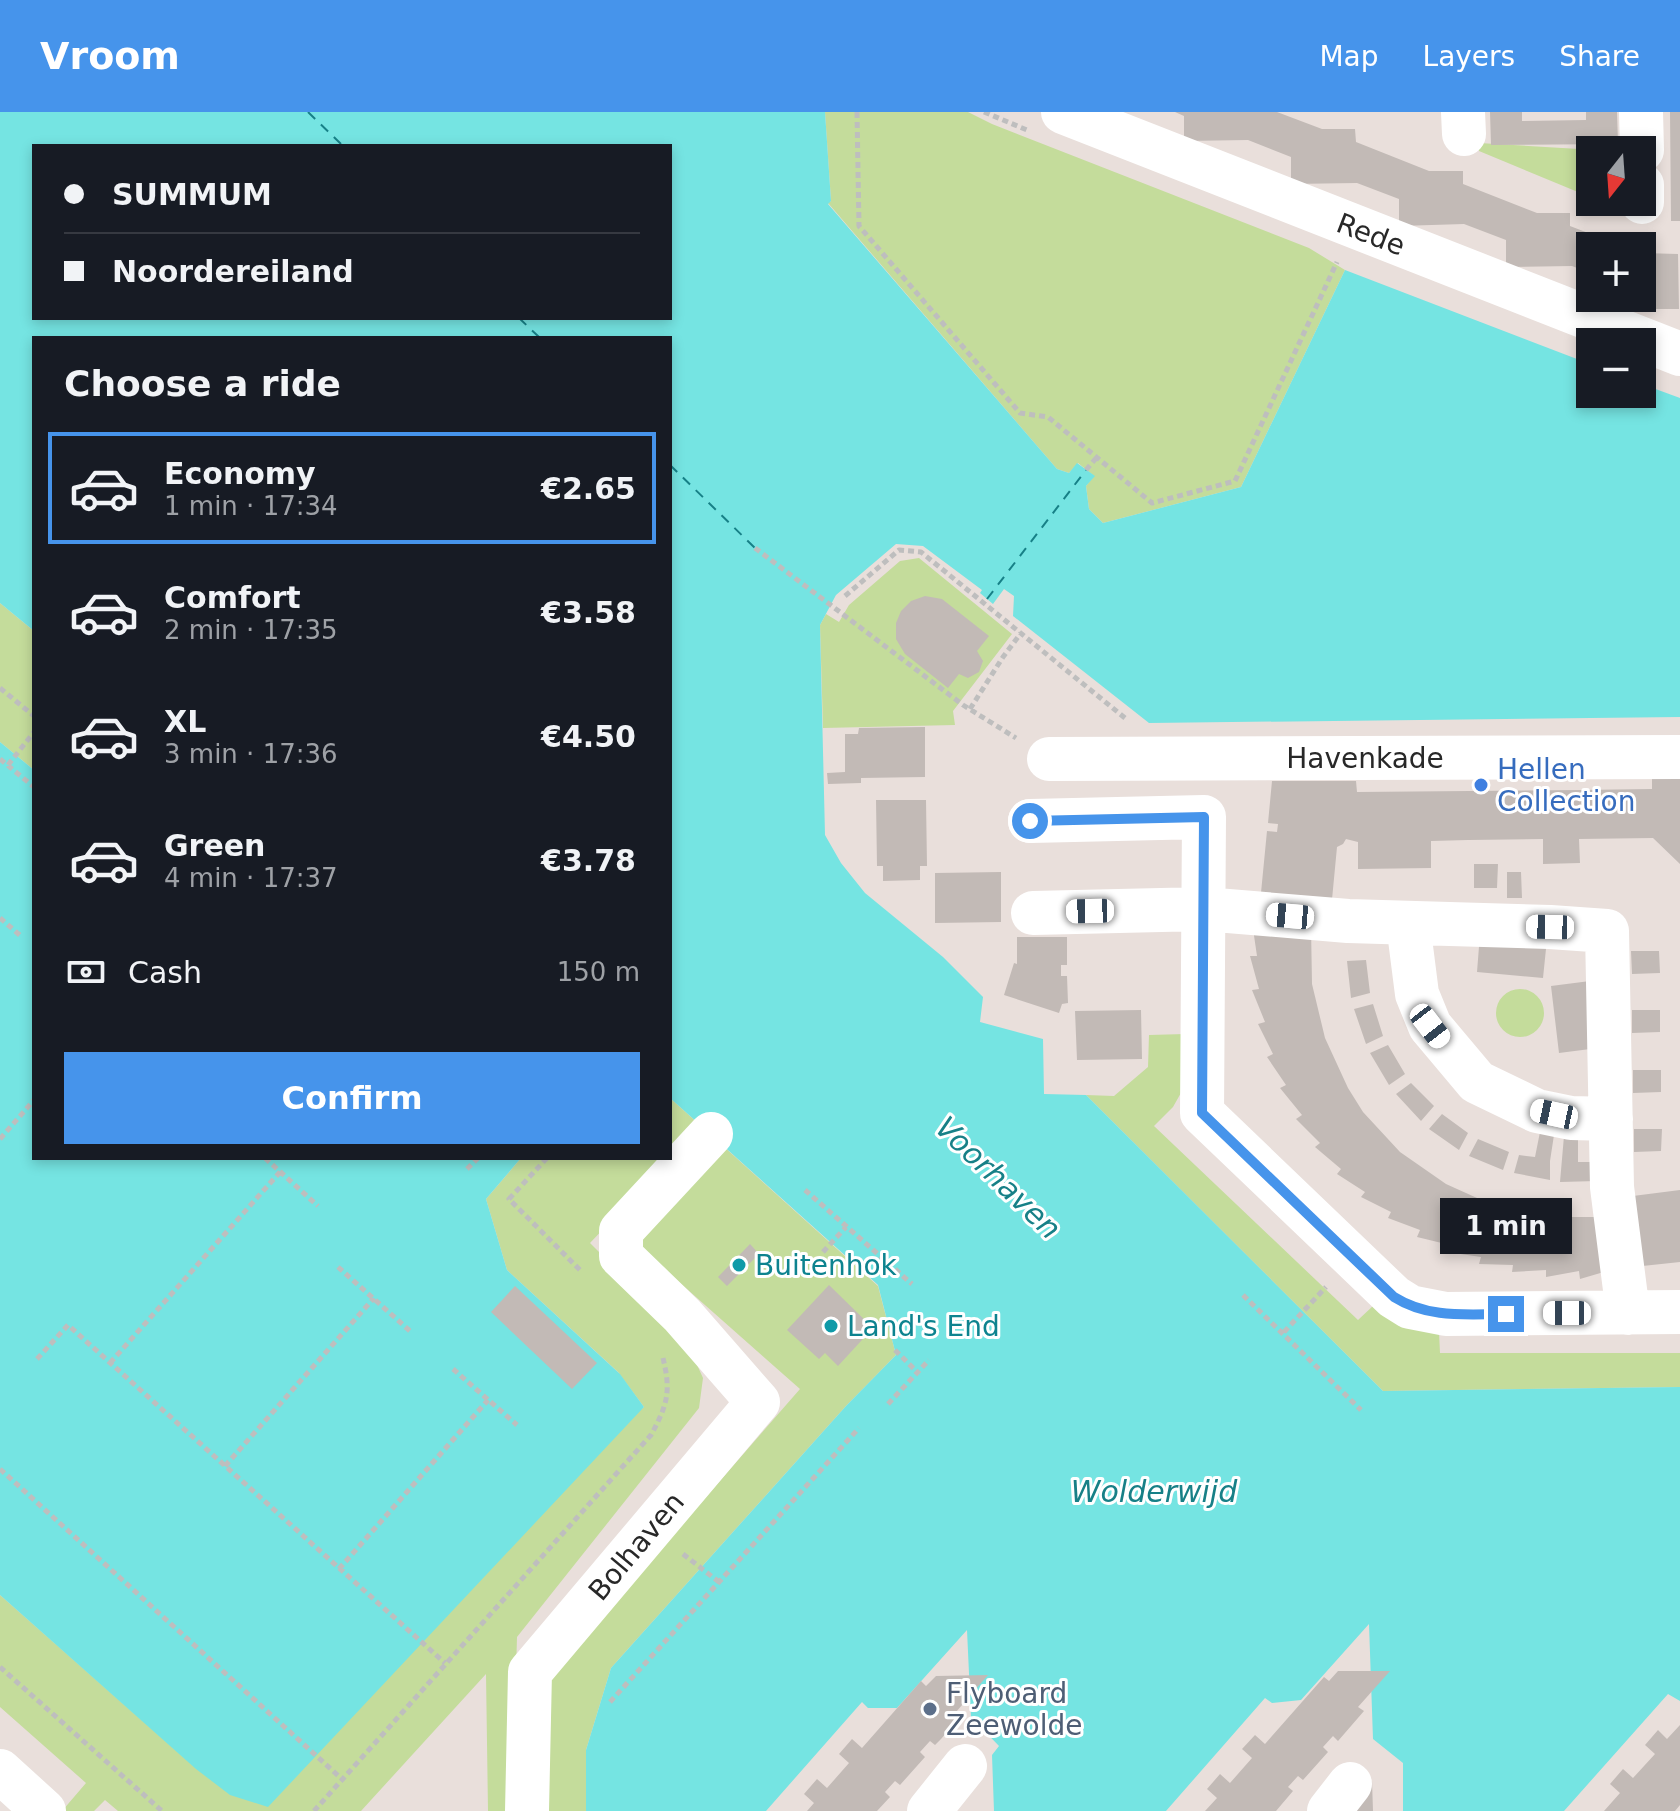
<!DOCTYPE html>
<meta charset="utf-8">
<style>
body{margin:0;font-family:"DejaVu Sans",sans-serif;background:#20242c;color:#f1f3f6;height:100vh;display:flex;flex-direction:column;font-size:30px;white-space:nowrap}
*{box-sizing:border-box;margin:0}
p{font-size:26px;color:#9ea1a6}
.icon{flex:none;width:44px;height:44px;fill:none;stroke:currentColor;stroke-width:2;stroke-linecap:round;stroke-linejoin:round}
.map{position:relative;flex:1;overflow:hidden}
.details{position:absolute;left:32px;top:224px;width:640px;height:824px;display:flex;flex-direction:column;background:#171b24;border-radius:0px;box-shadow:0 4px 12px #0003}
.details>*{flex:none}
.top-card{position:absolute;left:32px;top:32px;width:640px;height:176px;border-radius:0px;box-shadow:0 4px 12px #0003;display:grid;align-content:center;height:176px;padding:0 32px;background:#171b24}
.needle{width:52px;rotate:197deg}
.fabs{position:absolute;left:1576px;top:24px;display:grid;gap:16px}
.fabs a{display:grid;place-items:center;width:80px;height:80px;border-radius:0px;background:#171b24;box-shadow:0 4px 12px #0003;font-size:40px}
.end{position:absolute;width:36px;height:36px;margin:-18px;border:10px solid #4694eb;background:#fff;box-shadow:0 0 0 4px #fff}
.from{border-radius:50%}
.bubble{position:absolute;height:56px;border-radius:0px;background:#171b24;box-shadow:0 4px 12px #0003;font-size:26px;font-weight:700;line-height:56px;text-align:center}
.car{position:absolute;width:24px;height:48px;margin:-24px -12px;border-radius:10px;box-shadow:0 0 6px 2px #0007;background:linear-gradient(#fff 24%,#345 0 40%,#fff 0 76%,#345 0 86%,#fff 0)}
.top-card b{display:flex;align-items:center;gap:28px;height:76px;font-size:30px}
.top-card b+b{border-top:2px solid #363941}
.top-card i{width:20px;height:20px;background:#f1f3f6}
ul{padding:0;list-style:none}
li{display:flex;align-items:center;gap:24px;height:112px;margin:0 16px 12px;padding:0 16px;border:4px solid transparent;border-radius:0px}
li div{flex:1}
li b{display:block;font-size:30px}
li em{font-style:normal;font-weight:700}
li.on{border-color:#4694eb}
li>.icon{width:72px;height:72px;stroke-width:1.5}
h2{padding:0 32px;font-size:36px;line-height:96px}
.pay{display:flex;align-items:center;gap:20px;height:88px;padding:0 32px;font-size:30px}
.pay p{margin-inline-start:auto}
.action{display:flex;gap:16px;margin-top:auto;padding:16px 32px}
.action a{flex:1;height:92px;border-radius:0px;background:#4694eb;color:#fff;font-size:32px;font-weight:700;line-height:92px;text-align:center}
header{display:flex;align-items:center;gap:48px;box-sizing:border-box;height:112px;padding:0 40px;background:#4694eb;color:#fff}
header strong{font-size:38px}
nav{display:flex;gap:44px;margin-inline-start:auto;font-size:28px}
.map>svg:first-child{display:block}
</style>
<header>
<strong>Vroom</strong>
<nav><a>Map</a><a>Layers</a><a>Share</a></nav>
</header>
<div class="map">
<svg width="1680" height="1699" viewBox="0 0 1680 1699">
<rect width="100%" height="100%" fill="#e9dfdb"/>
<path fill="#c4dc9b" d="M825,0H968L992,12L1309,136L1345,158L1241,375L1103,411L1089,397L1086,374L1094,364L1078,351L1069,361L1057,357L828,91L831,89Z
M1479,31L1596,38H1590V85L1479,39Z
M919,446L1012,522L953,599L955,613L823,616L820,513L826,502L839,510L849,493L900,449Z
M0,491L34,519V658L0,630Z
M1496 901a24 24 0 1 1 48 0a24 24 0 1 1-48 0Z
M1185,922L1186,972L1173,995L1154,1014L1358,1208L1374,1193L1401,1215L1439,1220L1440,1241H1680V1275L1383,1279L1086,983L1114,984L1148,955L1149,923Z
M670,986L701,1014L590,1131L685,1226L703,1266L699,1296L517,1525L512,1699H488L486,1562L361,1699H118L105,1688L94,1699H62L86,1671L0,1595V1483L197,1657L644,1295L618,1260L507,1158L486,1087L521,1046H670Z
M722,1033L878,1174L896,1243L846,1294L611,1556L586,1638V1699H548L550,1564L800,1277L636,1132Z"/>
<path fill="#75e4e2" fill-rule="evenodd" d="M0,0H825L831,89L828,92L1057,357L1069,361L1077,351L1095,364L1086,374L1089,397L1103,411L1241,375L1345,158L1590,252V282H1642V272L1680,286V605L1149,611L1013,504L1014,484L1004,477L993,492L980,481L982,478L923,434L896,432L836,483L820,513L825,723L841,751L865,781L943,845L983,885L980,910L1043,927L1044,982L1086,983L1383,1279L1680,1275V1589L1668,1582L1564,1699H1403V1651L1373,1627L1369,1512L1301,1588L1272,1591L1265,1586L1166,1699H994L992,1643L999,1634L971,1605L967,1518L897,1596H868L862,1590L766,1699H586V1638L611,1556L846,1294L896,1243L878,1173L670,986V226H34V519L0,491ZM34,34H670V206H34Z
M0,630L34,658V1046H521L486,1087L507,1158L620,1262L644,1295L268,1695L230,1683L196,1657L0,1483Z"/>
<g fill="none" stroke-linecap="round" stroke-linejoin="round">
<path stroke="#178087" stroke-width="2" stroke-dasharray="10 8" stroke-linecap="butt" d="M308,0L343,34
M519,206L540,226
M670,353L755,436
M987,487L1086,358"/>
</g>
<path fill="#c2bab6" d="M1175,0H1277L1322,17H1355L1356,30L1429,59H1463V72L1537,101H1570V114L1622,134H1590V161L1572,154L1506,155V128L1464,112L1399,114V87L1357,71L1291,72V45L1248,28L1184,29V4Z
M1490,0H1522V9L1586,8V0H1617L1618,32L1491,33Z
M1670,0H1680V109H1671Z
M1642,141L1678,142L1679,197H1614V186H1642Z
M925,484L942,487L989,524L977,539L983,549L979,560L968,566L959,562L948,576L905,542L896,527V511L901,499L911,489Z
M925,615V665L861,666V671L828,672L827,661L845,660V622H858L859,616Z
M1652,665H1680V752L1653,726L1579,727L1580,751L1543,752V727L1468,728L1431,729V756L1358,757V730L1346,727L1343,732L1337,735L1331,798L1260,791L1267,719L1277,720L1278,712L1268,711L1272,669H1356L1357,680L1579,678L1652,677Z
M876,688H926L927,754H920V768L883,769V754H877Z
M1474,752H1498L1497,776H1474Z
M1001,760V810L935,811V761Z
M1507,760H1521L1522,786H1507Z
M1252,810L1311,815L1312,872L1325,926L1348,976L1363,1000L1400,1040L1446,1072L1497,1095L1551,1105H1608L1614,1157L1580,1167L1579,1159L1546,1165V1158L1512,1160L1513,1153L1479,1152L1481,1145L1447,1140L1450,1133L1417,1125L1420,1118L1388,1106L1391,1100L1361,1085L1365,1080L1337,1062L1341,1057L1315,1035L1320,1031L1296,1007L1302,1003L1280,976L1286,973L1267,945L1273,942L1258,912L1265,910L1252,878L1259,877L1250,844H1257Z
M1480,822L1547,827L1543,866L1477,860Z
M1017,825H1067V853H1061V864H1067L1068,891L1062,892L1059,901L1004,883L1014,851L1017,852Z
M1631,839H1659L1660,861L1632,862Z
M1366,848L1370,881L1351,886L1347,849Z
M1590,869L1598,936L1559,941L1551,874Z
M1373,892L1383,924L1366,932L1354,897Z
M1141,898L1142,947L1077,948L1075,899Z
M1632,898H1660V920L1632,921Z
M1388,933L1405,962L1389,973L1370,941Z
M1633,958H1661V980L1633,981Z
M1411,971L1434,994L1421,1009L1396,982Z
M1442,1002L1468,1021L1459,1038L1429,1017Z
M1634,1017H1662L1661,1039L1634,1040Z
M1540,1020L1554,1023L1550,1049V1068L1514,1061L1519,1043L1535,1045Z
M1564,1024H1578V1050H1595L1597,1069L1560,1070Z
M1478,1027L1509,1040L1503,1058L1469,1044Z
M1680,1078V1150L1633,1155L1625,1085Z
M750,1132L759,1142L727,1174L718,1165Z
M829,1173L873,1216L838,1254L825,1241L819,1247L787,1218Z
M515,1174L597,1251L572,1277L491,1200Z
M1338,1559H1390L1358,1595L1364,1599L1338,1629L1333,1624L1323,1635L1328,1640L1303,1668L1298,1664L1288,1675L1293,1679L1276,1699H1205L1217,1686L1207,1677L1220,1662L1230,1671L1252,1646L1242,1637L1255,1623L1265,1632L1324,1565L1329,1569Z
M988,1563L956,1600L960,1605L941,1627L935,1633L930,1629L920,1640L925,1645L900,1673L895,1669L885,1680L890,1685L877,1699H807L814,1691L804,1682L817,1667L827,1676L849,1651L839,1642L852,1627L862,1636L921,1569L926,1574L936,1564Z
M1680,1613V1693L1675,1699H1604L1620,1681L1610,1672L1623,1657L1633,1666L1655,1642L1645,1633L1658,1618L1667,1627Z
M1372,1669L1373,1699H1346Z"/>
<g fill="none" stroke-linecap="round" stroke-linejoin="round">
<path stroke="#bebebe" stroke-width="5" stroke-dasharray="6 4" stroke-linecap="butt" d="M857,0L859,114L1020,301L1048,305L1152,391L1235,369L1337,150
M984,0L1027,18
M1086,358L1097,345
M755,436L963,593L1016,626
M845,484L899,438L921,440L1125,606
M0,576L34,604
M970,597L1003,545L1021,521
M0,647L34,675
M8,653L34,620
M0,806L22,825
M0,1027L34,988
M265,1046L318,1094
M547,1046L509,1087L582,1160
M467,1057L478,1046
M805,1078L912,1172
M823,1140L846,1115
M338,1155L410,1219
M1243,1183L1361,1298
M1284,1220L1326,1175
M895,1238L917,1260
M37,1247L68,1213L445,1551
M110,1251L280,1060
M453,1257L517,1313
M888,1292L929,1248
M225,1354L374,1186
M0,1357L343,1668
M683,1442L719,1470
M339,1457L488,1288
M0,1555L162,1699
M610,1590L859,1316
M314,1699L651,1323C668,1292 671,1279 663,1246"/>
<path stroke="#fff" stroke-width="44" d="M1063,0L1680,242
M1463,0L1464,22
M1641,0L1642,38
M1642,73V90
M1049,647L1680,645
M1030,709L1204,705L1202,1001L1394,1185L1410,1195L1446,1202L1680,1200
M1033,801L1204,797L1348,809L1550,815L1607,819L1612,1075L1628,1201
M1415,811L1410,827L1417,882L1430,914L1477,970L1537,999L1571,1006L1611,1007
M0,1659L44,1699
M527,1699L530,1560L758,1290L682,1203L621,1144V1119L711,1022
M929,1699L965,1654
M1329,1699L1350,1672"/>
</g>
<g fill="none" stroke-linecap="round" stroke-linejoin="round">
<path stroke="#4694eb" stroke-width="10" d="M1030,709L1204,705L1202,1001L1394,1185C1429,1207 1467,1202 1506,1202"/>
</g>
<circle fill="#3f7fe0" stroke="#fff" stroke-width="3" cx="1481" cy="673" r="8"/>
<g fill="#0f9aa8" stroke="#fff" stroke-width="3">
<circle cx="739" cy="1153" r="8"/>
<circle cx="831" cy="1214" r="8"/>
</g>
<circle fill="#5c6f8a" stroke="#fff" stroke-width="3" cx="930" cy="1597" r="8"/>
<g text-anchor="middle" stroke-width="6" stroke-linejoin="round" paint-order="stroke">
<g font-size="28" fill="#282828" stroke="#fff">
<text transform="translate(1371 122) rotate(21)" y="10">Rede</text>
<text x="1365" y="656">Havenkade</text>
<text transform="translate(636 1434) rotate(-50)" y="10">Bolhaven</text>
</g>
<g font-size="28" fill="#366cbe" stroke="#fff" text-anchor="start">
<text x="1497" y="667">Hellen<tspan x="1497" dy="32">Collection</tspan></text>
</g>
<g font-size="28" fill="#0d838f" stroke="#fff" text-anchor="start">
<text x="755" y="1163">Buitenhok</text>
<text x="847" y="1224">Land's End</text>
</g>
<g font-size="28" fill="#4e5e75" stroke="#fff" text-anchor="start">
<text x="946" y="1591">Flyboard<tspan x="946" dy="32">Zeewolde</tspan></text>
</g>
<g font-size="30" font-style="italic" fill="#178087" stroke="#fff">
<text transform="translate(998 1066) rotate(44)" y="10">Voorhaven</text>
<text x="1154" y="1390">Wolderwijd</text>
</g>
</g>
</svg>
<div class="fabs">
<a><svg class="needle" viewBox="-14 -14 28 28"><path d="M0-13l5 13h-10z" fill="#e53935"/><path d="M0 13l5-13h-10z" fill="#9ea1a6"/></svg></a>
<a>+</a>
<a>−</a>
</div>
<i class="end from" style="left:1030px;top:709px"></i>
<i class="end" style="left:1506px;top:1202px"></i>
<div class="bubble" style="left:1440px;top:1086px;width:132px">1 min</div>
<i class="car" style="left:1090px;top:799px;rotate:269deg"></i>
<i class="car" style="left:1290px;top:804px;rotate:275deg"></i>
<i class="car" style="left:1550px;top:815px;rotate:271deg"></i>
<i class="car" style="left:1430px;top:914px;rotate:142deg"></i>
<i class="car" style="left:1554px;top:1002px;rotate:282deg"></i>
<i class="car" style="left:1567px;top:1201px;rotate:270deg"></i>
<div class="top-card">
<b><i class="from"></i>SUMMUM</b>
<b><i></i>Noordereiland</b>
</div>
<section class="details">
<h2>Choose a ride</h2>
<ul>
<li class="on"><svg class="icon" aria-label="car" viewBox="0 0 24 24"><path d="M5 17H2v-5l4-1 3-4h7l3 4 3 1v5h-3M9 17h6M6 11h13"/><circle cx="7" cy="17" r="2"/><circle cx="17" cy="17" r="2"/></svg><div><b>Economy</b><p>1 min · 17:34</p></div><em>€2.65</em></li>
<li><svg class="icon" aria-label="car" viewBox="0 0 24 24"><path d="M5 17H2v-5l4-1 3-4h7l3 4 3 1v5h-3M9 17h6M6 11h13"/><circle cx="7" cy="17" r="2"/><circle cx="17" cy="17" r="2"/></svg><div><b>Comfort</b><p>2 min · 17:35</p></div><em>€3.58</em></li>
<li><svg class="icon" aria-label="car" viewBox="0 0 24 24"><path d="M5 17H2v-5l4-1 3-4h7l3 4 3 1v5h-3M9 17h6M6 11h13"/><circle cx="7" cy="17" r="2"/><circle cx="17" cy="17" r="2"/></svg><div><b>XL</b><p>3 min · 17:36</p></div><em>€4.50</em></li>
<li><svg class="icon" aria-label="car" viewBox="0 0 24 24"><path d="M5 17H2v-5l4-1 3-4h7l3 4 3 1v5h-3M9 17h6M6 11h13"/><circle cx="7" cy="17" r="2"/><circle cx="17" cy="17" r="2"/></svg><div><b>Green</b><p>4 min · 17:37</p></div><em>€3.78</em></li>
</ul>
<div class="pay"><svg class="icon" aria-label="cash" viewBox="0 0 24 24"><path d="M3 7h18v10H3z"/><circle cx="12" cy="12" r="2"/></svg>Cash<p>150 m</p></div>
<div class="action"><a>Confirm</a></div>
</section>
</div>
